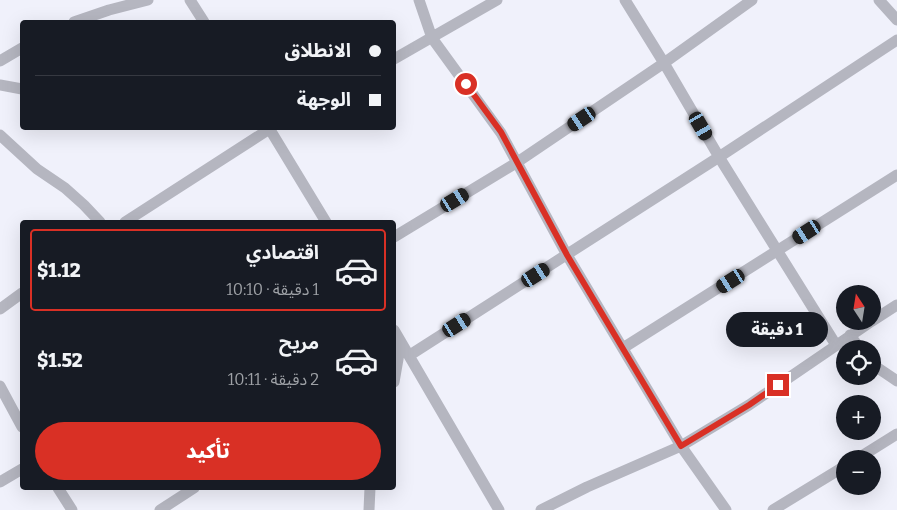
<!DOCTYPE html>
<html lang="ar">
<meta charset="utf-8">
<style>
body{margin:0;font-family:Bitter,"Noto Sans Arabic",serif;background:#20242c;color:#f1f3f6;direction:rtl;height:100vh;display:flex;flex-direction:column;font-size:19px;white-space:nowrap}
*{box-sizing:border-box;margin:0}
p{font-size:16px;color:#9ea1a6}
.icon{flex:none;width:28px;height:28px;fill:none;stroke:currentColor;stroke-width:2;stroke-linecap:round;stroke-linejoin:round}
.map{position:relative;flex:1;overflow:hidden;direction:ltr}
.drawer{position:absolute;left:20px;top:220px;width:376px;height:270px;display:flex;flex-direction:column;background:#171b24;border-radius:5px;box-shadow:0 5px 20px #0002;direction:rtl}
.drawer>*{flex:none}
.top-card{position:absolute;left:20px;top:20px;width:376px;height:110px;border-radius:5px;box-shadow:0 5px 20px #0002;direction:rtl;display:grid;align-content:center;height:110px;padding:0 15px;background:#171b24}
.needle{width:32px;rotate:348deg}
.fabs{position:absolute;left:836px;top:285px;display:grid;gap:10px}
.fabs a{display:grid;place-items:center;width:45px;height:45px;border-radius:50%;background:#171b24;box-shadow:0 5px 20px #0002;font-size:25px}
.end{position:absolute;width:22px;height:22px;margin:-11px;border:6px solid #d93025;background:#fff;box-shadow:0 0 0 2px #fff}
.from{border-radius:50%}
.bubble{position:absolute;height:35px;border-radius:18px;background:#171b24;box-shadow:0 5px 20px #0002;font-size:16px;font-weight:800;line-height:35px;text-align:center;direction:rtl}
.car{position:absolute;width:15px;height:30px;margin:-15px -8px;border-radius:6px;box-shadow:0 0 4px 1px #0007;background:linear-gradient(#222 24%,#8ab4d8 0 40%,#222 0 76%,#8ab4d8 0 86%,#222 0)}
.top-card b{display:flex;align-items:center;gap:18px;height:48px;font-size:19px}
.top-card b+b{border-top:1px solid #363941}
.top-card i{width:12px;height:12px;background:#f1f3f6}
ul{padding:9px 0 0;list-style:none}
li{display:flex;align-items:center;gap:15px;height:82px;margin:0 10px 8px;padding:0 5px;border:2px solid transparent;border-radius:5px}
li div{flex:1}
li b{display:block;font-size:19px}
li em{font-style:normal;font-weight:800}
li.selected{border-color:#d93025}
li>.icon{width:45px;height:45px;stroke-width:1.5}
.button{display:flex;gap:10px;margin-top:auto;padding:10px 15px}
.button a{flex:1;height:58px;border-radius:30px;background:#d93025;color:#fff;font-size:20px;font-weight:800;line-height:58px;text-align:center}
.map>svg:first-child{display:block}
</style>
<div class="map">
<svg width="897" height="510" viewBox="0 0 897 510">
<rect width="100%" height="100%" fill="#f0f1fb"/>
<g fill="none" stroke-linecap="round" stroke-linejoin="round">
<path stroke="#b5b6c0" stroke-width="11" d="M190,0L204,22
M419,0L432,38L501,133L567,255L681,446L726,510
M625,0L664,63L719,157L836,345
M879,0L897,20
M74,22L109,10L148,0
M394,59L497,0
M0,61L22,48
M0,85L22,89
M269,128L326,222
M0,135L37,169L65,188L84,205L100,222
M125,222L271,128
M394,237L516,163L664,63L752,0
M0,309L22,293
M872,321L897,305
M394,330L499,510
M850,335L860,349
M623,348L897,175
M410,355L719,157L897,40
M872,364L897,381
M394,382L401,342
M0,386L22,427
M857,459L897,434
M0,482L22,469
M58,488L72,510
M160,510L194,488
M369,510L370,488
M541,510L587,487L681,446L749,405L872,321
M773,510L845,466"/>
</g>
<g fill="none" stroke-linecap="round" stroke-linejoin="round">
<path stroke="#d93025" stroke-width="6" d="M466,84L501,132L567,255L681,446L749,405L778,385"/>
</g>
</svg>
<div class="fabs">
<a><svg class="needle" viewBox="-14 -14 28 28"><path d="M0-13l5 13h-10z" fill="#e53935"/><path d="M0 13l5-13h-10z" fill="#9ea1a6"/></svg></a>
<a><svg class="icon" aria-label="locate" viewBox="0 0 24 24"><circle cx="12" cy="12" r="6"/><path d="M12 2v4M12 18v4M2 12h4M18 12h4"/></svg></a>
<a>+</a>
<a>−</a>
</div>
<i class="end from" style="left:466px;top:84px"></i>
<i class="end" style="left:778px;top:385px"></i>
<div class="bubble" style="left:726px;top:312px;width:102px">1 دقيقة</div>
<i class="car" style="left:582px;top:119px;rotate:236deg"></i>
<i class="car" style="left:701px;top:126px;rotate:150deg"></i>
<i class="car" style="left:455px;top:200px;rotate:59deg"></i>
<i class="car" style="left:807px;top:232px;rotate:237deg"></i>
<i class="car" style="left:536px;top:275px;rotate:58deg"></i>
<i class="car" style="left:731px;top:281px;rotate:238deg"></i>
<i class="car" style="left:457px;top:325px;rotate:58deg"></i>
<div class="top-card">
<b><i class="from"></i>الانطلاق</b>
<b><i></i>الوجهة</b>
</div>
<section class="drawer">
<ul>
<li class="selected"><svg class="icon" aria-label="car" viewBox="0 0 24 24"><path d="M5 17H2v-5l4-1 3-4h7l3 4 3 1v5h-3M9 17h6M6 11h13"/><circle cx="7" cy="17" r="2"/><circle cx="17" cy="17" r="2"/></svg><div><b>اقتصادي</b><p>1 دقيقة · 10:10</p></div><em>$1.12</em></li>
<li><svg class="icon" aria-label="car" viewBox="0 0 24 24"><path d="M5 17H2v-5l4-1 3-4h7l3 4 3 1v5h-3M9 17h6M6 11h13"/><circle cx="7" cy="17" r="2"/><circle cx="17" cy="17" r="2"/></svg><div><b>مريح</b><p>2 دقيقة · 10:11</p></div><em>$1.52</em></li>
</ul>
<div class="button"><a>تأكيد</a></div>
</section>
</div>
